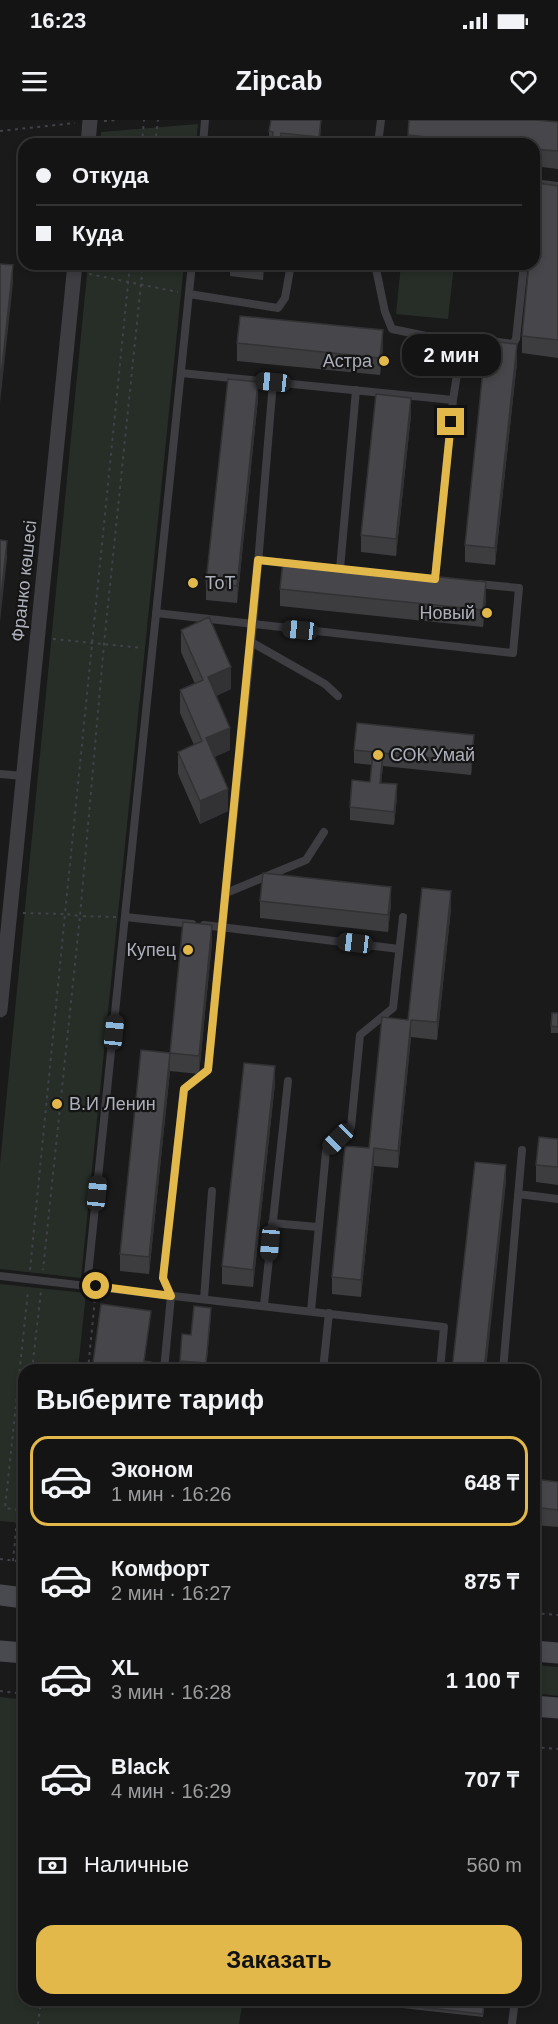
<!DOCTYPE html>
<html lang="ru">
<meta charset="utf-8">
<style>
body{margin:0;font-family:Arial,sans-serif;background:#212122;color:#f1f3f6;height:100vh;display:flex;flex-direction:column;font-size:22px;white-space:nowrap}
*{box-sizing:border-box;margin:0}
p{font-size:20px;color:#9d9ea0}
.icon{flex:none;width:33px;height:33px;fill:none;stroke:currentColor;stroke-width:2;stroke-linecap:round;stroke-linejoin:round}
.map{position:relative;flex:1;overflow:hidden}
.panel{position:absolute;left:18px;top:1244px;width:522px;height:642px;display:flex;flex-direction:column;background:#141414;border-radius:18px;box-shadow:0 3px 9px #0003,0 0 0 2px #333334}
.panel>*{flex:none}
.guide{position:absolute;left:18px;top:18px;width:522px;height:132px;border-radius:18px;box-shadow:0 3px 9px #0003,0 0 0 2px #333334;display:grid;align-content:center;height:132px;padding:0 18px;background:#141414}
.end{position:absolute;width:27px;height:27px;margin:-14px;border:8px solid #e2b84b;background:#111;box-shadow:0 0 0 3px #111}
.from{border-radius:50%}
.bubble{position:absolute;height:42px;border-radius:18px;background:#141414;box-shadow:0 3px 9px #0003,0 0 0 2px #333334;font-size:20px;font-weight:700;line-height:42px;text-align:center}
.car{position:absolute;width:18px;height:36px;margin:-18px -9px;border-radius:8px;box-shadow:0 0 4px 2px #0007;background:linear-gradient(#222 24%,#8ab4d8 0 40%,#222 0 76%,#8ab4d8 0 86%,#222 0)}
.guide b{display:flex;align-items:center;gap:21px;height:57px;font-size:22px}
.guide b+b{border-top:2px solid #333334}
.guide i{width:15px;height:15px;background:#f1f3f6}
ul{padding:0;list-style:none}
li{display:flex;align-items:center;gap:18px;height:90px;margin:0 12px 9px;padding:0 6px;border:3px solid transparent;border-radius:18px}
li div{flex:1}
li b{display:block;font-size:22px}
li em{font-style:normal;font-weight:700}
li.selected{border-color:#e2b84b}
li>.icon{width:54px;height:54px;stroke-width:1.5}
h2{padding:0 18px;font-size:27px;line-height:72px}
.pay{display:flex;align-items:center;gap:15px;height:66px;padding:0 18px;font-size:22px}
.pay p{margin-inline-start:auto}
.primary-button{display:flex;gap:12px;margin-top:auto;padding:12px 18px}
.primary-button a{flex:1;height:69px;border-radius:18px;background:#e2b84b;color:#111;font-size:24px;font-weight:700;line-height:69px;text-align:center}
.status{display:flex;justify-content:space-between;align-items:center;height:42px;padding:0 30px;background:#141414;direction:ltr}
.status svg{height:16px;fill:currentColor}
header{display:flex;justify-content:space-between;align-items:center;height:78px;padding:0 18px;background:#141414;font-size:27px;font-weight:700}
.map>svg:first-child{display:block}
</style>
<div class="status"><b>16:23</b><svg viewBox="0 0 49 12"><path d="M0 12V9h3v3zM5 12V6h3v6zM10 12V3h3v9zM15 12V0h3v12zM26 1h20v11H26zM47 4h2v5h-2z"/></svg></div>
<header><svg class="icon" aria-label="menu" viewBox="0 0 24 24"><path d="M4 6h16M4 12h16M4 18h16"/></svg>Zipcab<svg class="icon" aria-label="heart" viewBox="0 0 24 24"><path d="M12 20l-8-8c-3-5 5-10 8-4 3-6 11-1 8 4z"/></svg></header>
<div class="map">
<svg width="558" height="1904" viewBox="0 0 558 1904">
<rect width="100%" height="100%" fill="#1a1a1b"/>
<path fill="#262e27" d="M198,4L196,24H100L101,12Z
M88,144H184L81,1158L0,1149V1044Z
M401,144H454L448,199L396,194Z
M0,1164L86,1173L78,1249L24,1250V1403L0,1401Z
M534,1545L558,1547V1576L534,1573Z
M0,1577L24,1580V1880H243L239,1904H0Z"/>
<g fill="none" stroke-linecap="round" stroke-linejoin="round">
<path stroke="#414247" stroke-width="2" stroke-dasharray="3 4.5" stroke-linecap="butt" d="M104,1L119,0
M0,11L75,3
M142,24L144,0
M155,24L158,0
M89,154L178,172
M53,519L143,528
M23,793L65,794L130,144
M116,797L80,796L104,524L143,144
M30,1150L65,794L80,796L43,1150
M32,1250L41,1171
M88,1250L95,1178
M18,1390L5,1388L28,1171
M0,1439L24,1442
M13,1441L24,1329
M534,1493L558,1495
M0,1571L24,1574
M534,1627L558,1629
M38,1904L41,1880"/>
<path stroke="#3d3d42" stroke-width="8" d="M203,24L205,0
M378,24L381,0
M534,63L558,66
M375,144L385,192L392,209L470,225
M189,174L278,188L285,178L291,144
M181,253L453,280
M258,440L293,444
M340,449L356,270
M435,459L453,280L460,235L470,225L483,220L513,224L516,219L524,144
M156,493L513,533L519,468L478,464
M251,522L325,564L338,576
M0,654L24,656
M226,773L306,740L324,712
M125,797L192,804
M204,805L399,829
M518,1074L558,1079
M272,1103L318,1107
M0,1156L444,1207L440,1250
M87,1165L192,144
M204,1179L212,1071
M264,1185L288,961
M311,1191L326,1031L351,1007L360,915L393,888L403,797
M164,1250L171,1176L163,1158L184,969L208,949L253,504L273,262
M323,1250L329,1193
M503,1250L522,1030
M512,1904L515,1880"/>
<path stroke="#3d3d42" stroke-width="15" d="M88,24L90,0
M0,890L75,144"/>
<path stroke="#494a50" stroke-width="21" d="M0,1475L24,1478
M0,1531L24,1533
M534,1531L558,1533
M534,1586L558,1588"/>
</g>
<path fill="#3d3d40" d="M321,0L320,24H269V11Z
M558,2V49L534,46V24H408V15Z
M558,66V238L522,233V216Z
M230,144H264L263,160L230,156Z
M237,223L383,227L380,255L237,241Z
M517,242L495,445L465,442V425Z
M258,279L237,483L206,480V462Z
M411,295L396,436L361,432V415Z
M280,469L486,479L483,507L280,486Z
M181,510L231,569L216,576L230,630L214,637L228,691L200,704L178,654V632L194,625L180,593V570L195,564L181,532Z
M474,627L471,655L383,646L381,663L397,677L394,705L350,700V687L370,662L372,645L354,643V630Z
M260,781L391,784L388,812L260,798Z
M451,789L437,920L411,917L398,1048L374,1046L361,1177L332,1174V1157L369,1028L408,900Z
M212,822L199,954L170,951L149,1154L120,1151V1134L170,933Z
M558,893V913H551V906Z
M275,963L253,1167L222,1164V1146Z
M558,1019V1065L536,1062V1045Z
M211,1194L206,1250L180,1247V1241L191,1215Z
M534,1359L558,1362V1407L534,1405Z
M402,1880L484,1883L483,1897L402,1888Z"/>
<path fill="#323234" d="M263,144H264L263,160Z
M13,145V163L0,283V265Z
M383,210V227L380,255V238Z
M517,224V242L495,445V428Z
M258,262V279L237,483V466Z
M411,278V295L396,436V419Z
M7,421V438L0,502V485Z
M486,462V479L483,507V490Z
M231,547V569L208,580V557Z
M230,608V630L206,641V618Z
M474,615V627L471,655V642Z
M383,633V646L380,675V663Z
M397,664V677L394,705V692Z
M228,669V691L200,704V681Z
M391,767V784L388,812V795Z
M451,771V789L437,920V902Z
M212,805V822L199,954V936Z
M411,900V917L398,1048V1031Z
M170,933V951L149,1154V1137Z
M275,946V963L253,1167V1150Z
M374,1028V1046L361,1177V1160Z
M506,1045V1063L486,1250H484Z"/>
<path fill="#47474b" stroke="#323234" stroke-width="1.5" d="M271,0H321L319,17L281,13V24H272L273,12L269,11Z
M409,0H536L558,2V31L534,29V24H490L408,15Z
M538,63L558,66V220L522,216L529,144H534V97Z
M0,144L13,145L0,265Z
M240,196L383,210L380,238L237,223Z
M486,221L517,224L495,428L465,425Z
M228,259L258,262L237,466L206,462Z
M376,274L411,278L396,419L361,415Z
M0,420L7,421L0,485Z
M283,440L486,462L483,490L280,469Z
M209,497L231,547L208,557L230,608L206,618L228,669L200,681L178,632L202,621L180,570L203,560L181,510Z
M357,603L474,615L471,642L383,633L380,663L397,664L394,692L350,687L352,660L370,662L373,632L354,630Z
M263,753L391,767L388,795L260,781Z
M422,768L451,771L437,902L411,900L398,1031L374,1028L361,1160L332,1157L345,1026L369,1028L382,897L408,900Z
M183,802L212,805L199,936L170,933Z
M552,893H558V907L551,906Z
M141,930L170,933L149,1137L120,1134Z
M244,943L275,946L253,1150L222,1146Z
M539,1017L558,1019V1047L536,1045Z
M475,1042L506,1045L484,1250H452Z
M101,1184L151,1191L144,1241L151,1242L150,1250H92Z
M194,1186L211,1188L206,1243L180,1241L182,1214L191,1215Z
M534,1359L558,1362V1390L534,1387Z
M402,1880H484L483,1894L402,1885Z"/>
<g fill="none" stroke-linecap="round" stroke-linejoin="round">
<path stroke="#e2b84b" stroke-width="8" d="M96,1166L171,1176L163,1158L184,969L208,950L258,440L435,459L451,302"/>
</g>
<g fill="#e2b84b" stroke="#151516" stroke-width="2">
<circle cx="384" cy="241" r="6"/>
<circle cx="193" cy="463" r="6"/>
<circle cx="487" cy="493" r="6"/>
<circle cx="378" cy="635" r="6"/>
<circle cx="188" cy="830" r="6"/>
<circle cx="57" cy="984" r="6"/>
</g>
<g text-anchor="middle" stroke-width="4.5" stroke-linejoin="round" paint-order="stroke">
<g font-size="18" fill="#adb0ba" stroke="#151516" text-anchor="end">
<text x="372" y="247">Астра</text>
<text x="205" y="469" text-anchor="start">ТоТ</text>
<text x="475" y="499">Новый</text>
<text x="390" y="641" text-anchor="start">СОК Умай</text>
<text x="176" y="836">Купец</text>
<text x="69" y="990" text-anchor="start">В.И Ленин</text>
</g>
<g font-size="18" fill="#adb0ba" stroke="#151516">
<text transform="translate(24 461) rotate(-84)" y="6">Франко көшесі</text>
</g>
</g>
</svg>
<i class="end from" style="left:96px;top:1166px"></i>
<i class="end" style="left:451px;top:302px"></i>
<div class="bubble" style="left:402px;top:214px;width:99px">2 мин</div>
<i class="car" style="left:273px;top:262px;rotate:276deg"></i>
<i class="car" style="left:300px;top:510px;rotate:276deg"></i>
<i class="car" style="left:355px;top:823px;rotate:277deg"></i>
<i class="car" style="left:114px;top:912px;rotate:6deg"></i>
<i class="car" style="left:338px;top:1019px;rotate:225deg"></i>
<i class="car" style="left:97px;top:1073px;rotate:6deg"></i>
<i class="car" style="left:270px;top:1123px;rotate:185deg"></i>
<div class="guide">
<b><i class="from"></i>Откуда</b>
<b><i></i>Куда</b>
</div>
<section class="panel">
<h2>Выберите тариф</h2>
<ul>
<li class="selected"><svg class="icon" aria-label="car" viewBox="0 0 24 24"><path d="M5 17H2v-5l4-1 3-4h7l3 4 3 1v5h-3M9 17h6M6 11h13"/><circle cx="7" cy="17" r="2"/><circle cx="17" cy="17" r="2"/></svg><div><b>Эконом</b><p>1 мин · 16:26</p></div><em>648 ₸</em></li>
<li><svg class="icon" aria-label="car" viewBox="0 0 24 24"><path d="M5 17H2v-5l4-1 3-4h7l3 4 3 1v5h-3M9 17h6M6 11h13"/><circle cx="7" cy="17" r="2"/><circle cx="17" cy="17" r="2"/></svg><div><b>Комфорт</b><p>2 мин · 16:27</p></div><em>875 ₸</em></li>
<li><svg class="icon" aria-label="car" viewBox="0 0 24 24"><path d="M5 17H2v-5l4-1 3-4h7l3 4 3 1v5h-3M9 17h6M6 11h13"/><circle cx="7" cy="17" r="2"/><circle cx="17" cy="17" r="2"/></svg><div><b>XL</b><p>3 мин · 16:28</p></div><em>1 100 ₸</em></li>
<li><svg class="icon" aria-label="car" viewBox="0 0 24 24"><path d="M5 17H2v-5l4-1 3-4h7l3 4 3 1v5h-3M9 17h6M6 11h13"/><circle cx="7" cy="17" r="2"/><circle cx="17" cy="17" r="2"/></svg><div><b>Black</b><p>4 мин · 16:29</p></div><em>707 ₸</em></li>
</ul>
<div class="pay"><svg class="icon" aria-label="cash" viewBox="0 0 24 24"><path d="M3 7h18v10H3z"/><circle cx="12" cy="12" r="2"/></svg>Наличные<p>560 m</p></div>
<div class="primary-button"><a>Заказать</a></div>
</section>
</div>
